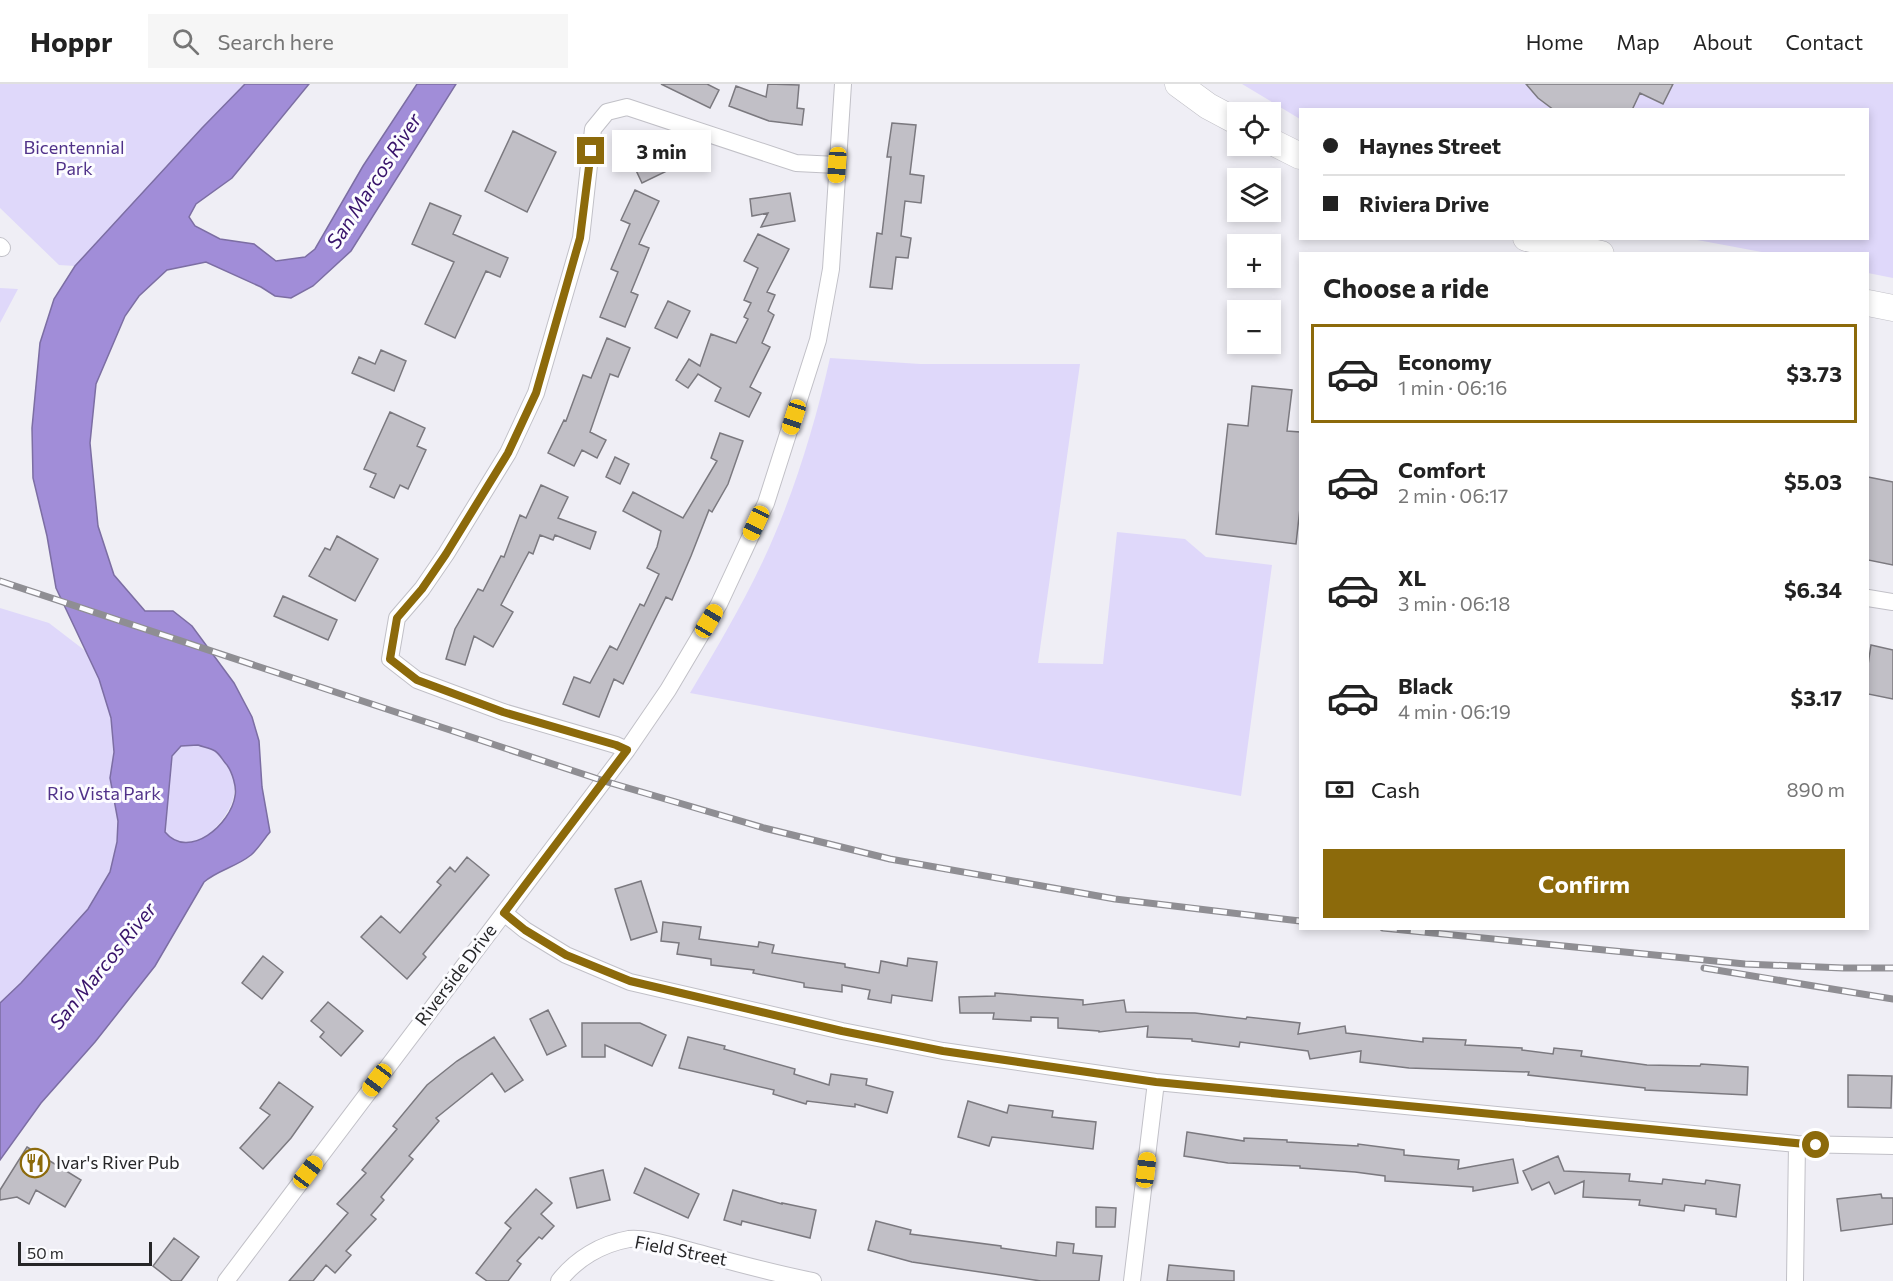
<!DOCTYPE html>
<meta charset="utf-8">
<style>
body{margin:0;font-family:Commissioner,sans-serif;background:#f6f6f6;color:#222;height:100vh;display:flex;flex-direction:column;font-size:22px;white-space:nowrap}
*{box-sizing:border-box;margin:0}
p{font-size:20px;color:#767676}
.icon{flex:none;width:33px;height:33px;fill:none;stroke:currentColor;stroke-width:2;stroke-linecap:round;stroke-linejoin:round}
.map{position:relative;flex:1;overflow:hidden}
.panel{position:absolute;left:1299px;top:168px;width:570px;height:678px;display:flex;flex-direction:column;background:#fff;border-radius:0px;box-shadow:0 3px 9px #0003}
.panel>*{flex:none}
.hud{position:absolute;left:1299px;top:24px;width:570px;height:132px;border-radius:0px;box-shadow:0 3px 9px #0003;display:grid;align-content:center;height:132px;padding:0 24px;background:#fff}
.fabs{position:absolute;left:1227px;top:18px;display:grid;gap:12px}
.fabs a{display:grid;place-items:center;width:54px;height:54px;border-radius:0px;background:#fff;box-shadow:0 3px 9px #0003;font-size:30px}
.scale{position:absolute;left:18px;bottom:15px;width:134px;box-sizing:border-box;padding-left:6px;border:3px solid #262628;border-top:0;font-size:16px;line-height:21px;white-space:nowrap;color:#262628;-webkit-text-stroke:4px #fcfcff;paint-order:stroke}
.end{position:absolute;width:27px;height:27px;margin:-14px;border:8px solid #8c6a0b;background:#fff;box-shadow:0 0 0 3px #fff}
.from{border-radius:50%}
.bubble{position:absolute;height:42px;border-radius:0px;background:#fff;box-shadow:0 3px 9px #0003;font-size:20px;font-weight:700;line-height:42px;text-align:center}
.car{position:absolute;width:18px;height:36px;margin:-18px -9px;border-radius:8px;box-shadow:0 0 4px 2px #0007;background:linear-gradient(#f5c518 24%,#345 0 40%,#f5c518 0 76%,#345 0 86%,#f5c518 0)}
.hud b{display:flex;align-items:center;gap:21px;height:57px;font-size:22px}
.hud b+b{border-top:2px solid #e0e0e0}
.hud i{width:15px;height:15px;background:#222}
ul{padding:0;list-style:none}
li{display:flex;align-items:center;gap:18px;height:99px;margin:0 12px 9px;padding:0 12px;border:3px solid transparent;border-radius:0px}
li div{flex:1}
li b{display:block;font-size:22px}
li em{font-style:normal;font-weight:700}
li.selected{border-color:#8c6a0b}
li>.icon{width:54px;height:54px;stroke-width:1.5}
h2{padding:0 24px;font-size:27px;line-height:72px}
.pay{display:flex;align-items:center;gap:15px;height:66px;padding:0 24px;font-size:22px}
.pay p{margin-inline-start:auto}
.cta{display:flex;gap:12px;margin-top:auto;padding:12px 24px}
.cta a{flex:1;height:69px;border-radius:0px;background:#8c6a0b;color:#fff;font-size:24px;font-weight:700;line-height:69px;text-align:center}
header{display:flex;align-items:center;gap:36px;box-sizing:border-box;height:84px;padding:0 30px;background:#fff;border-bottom:2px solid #e0e0e0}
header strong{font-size:28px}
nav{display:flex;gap:33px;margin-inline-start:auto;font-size:21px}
.search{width:420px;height:54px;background:#f6f6f6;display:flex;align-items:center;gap:15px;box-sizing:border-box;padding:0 21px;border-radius:0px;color:#767676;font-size:22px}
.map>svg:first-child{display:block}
</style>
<header>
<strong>Hoppr</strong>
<div class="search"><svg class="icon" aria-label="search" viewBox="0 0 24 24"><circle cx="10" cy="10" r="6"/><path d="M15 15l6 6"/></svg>Search here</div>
<nav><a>Home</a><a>Map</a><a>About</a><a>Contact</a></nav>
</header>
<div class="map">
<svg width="1893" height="1197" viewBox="0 0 1893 1197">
<rect width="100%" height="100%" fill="#efeef5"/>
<path fill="#dfd8fa" d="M0,0H245L202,44L75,182L59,181L0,124Z
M1242,0H1893V194L1868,189V170L1767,169L1692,155L1868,154V26H1300V35Z
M0,204L18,205L0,239Z
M830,274L920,280H1080L1038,579L1103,580L1117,448L1185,455L1206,473L1272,481L1241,712L690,609C715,567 740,525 761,481C792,416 814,345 830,274Z
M0,524L49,539L217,668C221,674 228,681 231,687C242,713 226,733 209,751L0,951Z"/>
<path fill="#a18dd8" stroke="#7c6ea3" stroke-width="1.5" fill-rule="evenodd" d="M245,0H309L232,94L196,120L189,133L195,142L220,155L254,160L276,177L305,173L315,165L363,82L417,0H456L351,167L313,202L291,214L275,212L261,203L206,178L167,186L139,212L125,232L96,300L90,359L98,442L114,491L145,527H173L192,542L234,599L252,633L259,657L262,703L270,748C264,755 258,765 251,771C236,783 218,786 204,798L155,882L95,958L41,1019L0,1076V919L21,899L88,825L110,788L117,758L118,737L110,694L114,668L111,634L99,595L56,504L47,452L33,394L32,344L40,259L54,215L75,182L202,44ZM198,661C203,663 210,664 215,667C220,670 223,677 227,681C232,688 237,703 235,712C231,740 189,777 165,748L172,672L181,662Z"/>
<path fill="#c1bfc6" stroke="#7b797f" stroke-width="1.5" d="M661,0H707L719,6L710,24Z
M768,0L799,1L797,24L804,25L802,41L769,37L729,22L736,2L766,13Z
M1526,0H1673L1663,20L1640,9L1632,26H1554L1538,14Z
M892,39L916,41L910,90L924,92L921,119L905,117L901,152L911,154L908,174L896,173L892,205L870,203L877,149L882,150L891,73H887Z
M513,47L556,68L527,128L485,107Z
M663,68L671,85L642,99L634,82Z
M635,106L659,117L639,160L649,164L631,208L638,211L625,243L600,233L618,188L611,185L630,140L621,136Z
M790,109L795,137L761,143L768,129L752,132L750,115Z
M430,119L461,132L453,150L508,174L500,193L486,187L455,254L425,240L454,178L412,160Z
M758,150L789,165L767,208L775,211L768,227L774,231L762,259L770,263L750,303L761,309L749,333L715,317L721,304L698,290L688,304L676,296L689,275L700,282L711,250L736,259L748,235L744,233L751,219L744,216L758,184L744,177Z
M668,217L690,227L677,254L655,244Z
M607,254L630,264L618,293L610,290L590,348L606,356L597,374L582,366L574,382L548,369L564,336L566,337L583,291L591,294Z
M381,266L406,277L394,307L352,289L359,273L375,280Z
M1252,302L1292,306L1287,347L1300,348V424L1296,460L1216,450L1228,340L1248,342Z
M390,328L425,344L417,362L426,366L408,405L400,401L394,414L370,403L376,390L364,385Z
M720,349L743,357L728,400L712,428L709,426L691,472L672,516L666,513L623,600L614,595L599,633L563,620L574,593L590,599L610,562L617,566L640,520L644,522L659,490L647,484L657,463L661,447L623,427L633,408L683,434L717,377L711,374Z
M615,373L629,380L620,400L606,393Z
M1868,393L1893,398V481L1868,476Z
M541,401L568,413L558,434L596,448L590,465L555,451L553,456L540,451L533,470L529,468L501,521L513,528L493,563L474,552L465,581L446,575L455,545L478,505L483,507L501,472L504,473L520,431L526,434Z
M337,452L378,475L355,517L309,492L325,464L330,466Z
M283,512L337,536L328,556L274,532Z
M1871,561L1893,566V615L1868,610V581Z
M467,773L489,791L423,870L426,873L407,895L361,853L381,832L400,849L441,801L437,798L450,783L455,788Z
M641,797L657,848L631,856L615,805Z
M663,838L701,843L699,855L758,863L759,858L774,861L772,869L845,880V883L879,889L881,877L907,882L908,874L937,878L932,917L892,911L891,919L868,915L870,906L842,901V908L804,903V899L753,889L754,886L711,881V875L677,870L679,859L661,857Z
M263,872L283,888L262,915L242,899Z
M995,909L1083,916V921L1124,916L1126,928L1195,929L1246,935L1247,933L1300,939L1298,950L1345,942L1346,949L1423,958V954L1466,956L1465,961L1522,964V966L1553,970L1554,964L1582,967L1581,972L1647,981L1700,982L1701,980L1748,983L1747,1011L1645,1006V1004L1528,991L1529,988L1409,984L1360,978L1361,967L1310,975L1308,967L1240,958L1239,963L1192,957V955L1147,953L1148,942L1099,948V947L1058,944V934L1031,933V937L993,935L994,929H960L959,913L995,912Z
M328,918L363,947L341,972L320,953L324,948L311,937Z
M548,926L566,962L547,971L530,935Z
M582,939H640L666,951L652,982L605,961V973H582Z
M494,953L523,996L505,1008L492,989L436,1034L439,1037L409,1072L413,1075L381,1113L384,1116L371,1131L376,1135L346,1167L351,1171L335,1189L326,1181L313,1197H289L348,1129L337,1120L366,1089L362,1086L397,1045L393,1042L427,1001L457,977Z
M688,953L725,962L724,965L795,985L794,990L829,1001L831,990L867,995L866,1001L893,1008L887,1029L855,1020V1023L807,1017L806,1020L773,1010L774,1006L679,984Z
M1848,991L1892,992L1891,1024L1848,1023Z
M279,998L313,1023L291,1054L263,1085L240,1064L270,1031L260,1024Z
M968,1017L1007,1029L1009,1021L1053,1027L1052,1033L1096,1038L1093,1065L992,1053L989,1062L958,1053Z
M1187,1048L1244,1057V1054L1287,1056V1058L1358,1062V1060L1404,1066V1071L1459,1076L1458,1085L1513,1075L1518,1099L1473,1107V1103L1385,1097V1092L1355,1088L1300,1084V1082L1228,1079L1184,1072Z
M27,1063L81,1096L65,1123L36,1106L29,1120L17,1113L0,1116V1106Z
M1558,1072L1564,1087L1630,1090L1629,1097L1662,1100L1663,1095L1705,1100L1706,1096L1740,1101L1736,1133L1716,1130V1125L1685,1121L1684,1127L1639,1121L1640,1116L1583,1113L1584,1097L1555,1110L1549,1098L1532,1106L1523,1087Z
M645,1084L699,1110L688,1134L634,1109Z
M603,1086L610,1116L577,1124L570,1094Z
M536,1105L552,1119L541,1130L554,1142L542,1155L539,1153L517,1177L521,1180L508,1197H487L476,1189L511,1144L505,1139Z
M733,1106L782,1120V1119L816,1126L810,1154L742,1137L741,1141L724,1136Z
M1881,1110L1882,1114H1893V1140L1841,1147L1837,1115Z
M1096,1123L1116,1124L1115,1143H1096Z
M876,1137L911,1146L910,1150L1001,1162V1164L1056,1172L1057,1158L1074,1160L1073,1169L1102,1172L1099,1197H1041L912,1178L868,1166Z
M174,1154L199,1173L181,1197H172L153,1182Z
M1169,1181L1234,1187V1197H1167Z"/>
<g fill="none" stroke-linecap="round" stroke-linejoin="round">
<g stroke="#c1c0c7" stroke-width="18">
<path id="minor" d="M0,162L2,164
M1868,514L1893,518
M627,666L616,661L503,628L417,596L390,575L397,534L422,505L446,470L508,369L536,309L581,154L593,45L607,28L627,23L796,79L837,81
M504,829L525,846L566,871L630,898L842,947L943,967L1156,998L1797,1060L1893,1062
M226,1197L627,666L668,606L719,520L766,419L818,256L831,185L843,0
M559,1197C576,1175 601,1160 629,1155C644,1153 672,1162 688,1166C729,1177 771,1189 813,1197
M1132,1197L1156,998
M1795,1197L1797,1060"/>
</g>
<g stroke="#c1c0c7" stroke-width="27">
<path id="primary" d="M1178,0L1208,22L1238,38
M1270,57L1300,72
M1526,154L1601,170
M1868,219L1893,224"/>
</g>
<use href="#minor" stroke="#fff" stroke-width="16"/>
<use href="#primary" stroke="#fff" stroke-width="26"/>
<g stroke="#8f8e93" stroke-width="7">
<path id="rail" d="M0,497L604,697L764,744L890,775L1115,815L1300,837
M1383,844L1745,880L1843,884H1893
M1704,884L1893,915"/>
</g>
<use href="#rail" stroke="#fcfcff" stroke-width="4.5" stroke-dasharray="14" stroke-linecap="butt"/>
</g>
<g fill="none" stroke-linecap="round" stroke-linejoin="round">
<path stroke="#8c6a0b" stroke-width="8" d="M591,67L580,154L536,309L508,369L446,470L422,505L397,534L390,575L417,596L503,628L616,661L627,666L504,829L525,846L566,871L630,897L842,947L943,967L1156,998L1816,1061"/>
</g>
<defs>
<g id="restaurant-ring" transform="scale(1.5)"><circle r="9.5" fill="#fcfcff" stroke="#8c6a0b" stroke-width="1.5"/><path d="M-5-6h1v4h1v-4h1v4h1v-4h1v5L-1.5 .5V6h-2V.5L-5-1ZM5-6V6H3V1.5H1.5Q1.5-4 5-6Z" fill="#8c6a0b"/></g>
</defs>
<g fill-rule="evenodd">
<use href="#restaurant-ring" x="35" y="1079"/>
</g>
<g text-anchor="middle" stroke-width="6" stroke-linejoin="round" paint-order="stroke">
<g font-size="18" fill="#503289" stroke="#fcfcff">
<text x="74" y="70">Bicentennial<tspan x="74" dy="21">Park</tspan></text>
<text x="104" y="716">Rio Vista Park</text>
</g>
<g font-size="18" fill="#262628" stroke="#fcfcff">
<text transform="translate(456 891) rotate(-53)" y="6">Riverside Drive</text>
<text transform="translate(681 1167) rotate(11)" y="6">Field Street</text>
</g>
<g font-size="18" fill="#262628" stroke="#fcfcff" text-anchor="start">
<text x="56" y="1085">Ivar's River Pub</text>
</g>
<g font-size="20" font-style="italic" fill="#37126a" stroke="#fcfcff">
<text transform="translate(374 97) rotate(-57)" y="7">San Marcos River</text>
<text transform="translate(103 882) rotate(-51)" y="7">San Marcos River</text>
</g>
</g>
</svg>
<div class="fabs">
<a><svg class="icon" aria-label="locate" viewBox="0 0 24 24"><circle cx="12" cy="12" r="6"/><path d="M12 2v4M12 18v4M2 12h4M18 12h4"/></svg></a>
<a><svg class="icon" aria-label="layers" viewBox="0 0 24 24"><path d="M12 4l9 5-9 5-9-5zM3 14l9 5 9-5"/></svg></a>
<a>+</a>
<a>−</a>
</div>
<div class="scale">50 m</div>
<i class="end from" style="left:1816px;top:1061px"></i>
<i class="end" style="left:591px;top:67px"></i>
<div class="bubble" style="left:612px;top:46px;width:99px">3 min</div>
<i class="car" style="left:837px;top:81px;rotate:184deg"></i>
<i class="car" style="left:794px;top:333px;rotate:198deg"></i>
<i class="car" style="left:756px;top:439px;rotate:205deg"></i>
<i class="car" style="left:709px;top:537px;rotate:31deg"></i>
<i class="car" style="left:377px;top:996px;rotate:217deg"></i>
<i class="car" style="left:1146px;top:1086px;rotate:7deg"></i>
<i class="car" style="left:308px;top:1088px;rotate:37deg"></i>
<div class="hud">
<b><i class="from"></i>Haynes Street</b>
<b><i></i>Riviera Drive</b>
</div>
<section class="panel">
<h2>Choose a ride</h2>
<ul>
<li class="selected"><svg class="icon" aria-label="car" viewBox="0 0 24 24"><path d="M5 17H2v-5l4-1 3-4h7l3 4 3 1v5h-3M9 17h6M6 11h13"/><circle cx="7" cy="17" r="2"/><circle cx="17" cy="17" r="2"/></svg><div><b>Economy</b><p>1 min · 06:16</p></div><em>$3.73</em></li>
<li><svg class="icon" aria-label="car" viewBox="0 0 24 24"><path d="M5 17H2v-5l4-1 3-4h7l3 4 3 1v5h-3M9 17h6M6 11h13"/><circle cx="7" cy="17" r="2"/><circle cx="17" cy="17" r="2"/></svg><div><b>Comfort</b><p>2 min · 06:17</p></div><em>$5.03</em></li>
<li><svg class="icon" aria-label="car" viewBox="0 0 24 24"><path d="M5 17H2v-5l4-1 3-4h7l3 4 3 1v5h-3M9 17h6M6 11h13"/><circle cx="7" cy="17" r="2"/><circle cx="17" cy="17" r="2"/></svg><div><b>XL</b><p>3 min · 06:18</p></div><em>$6.34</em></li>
<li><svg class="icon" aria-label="car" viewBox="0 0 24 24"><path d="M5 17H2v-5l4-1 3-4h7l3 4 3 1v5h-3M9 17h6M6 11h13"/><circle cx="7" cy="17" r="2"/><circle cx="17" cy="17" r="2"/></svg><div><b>Black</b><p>4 min · 06:19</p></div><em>$3.17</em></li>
</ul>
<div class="pay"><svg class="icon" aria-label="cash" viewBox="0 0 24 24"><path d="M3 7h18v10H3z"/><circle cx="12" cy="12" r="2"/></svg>Cash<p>890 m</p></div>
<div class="cta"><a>Confirm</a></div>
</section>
</div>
